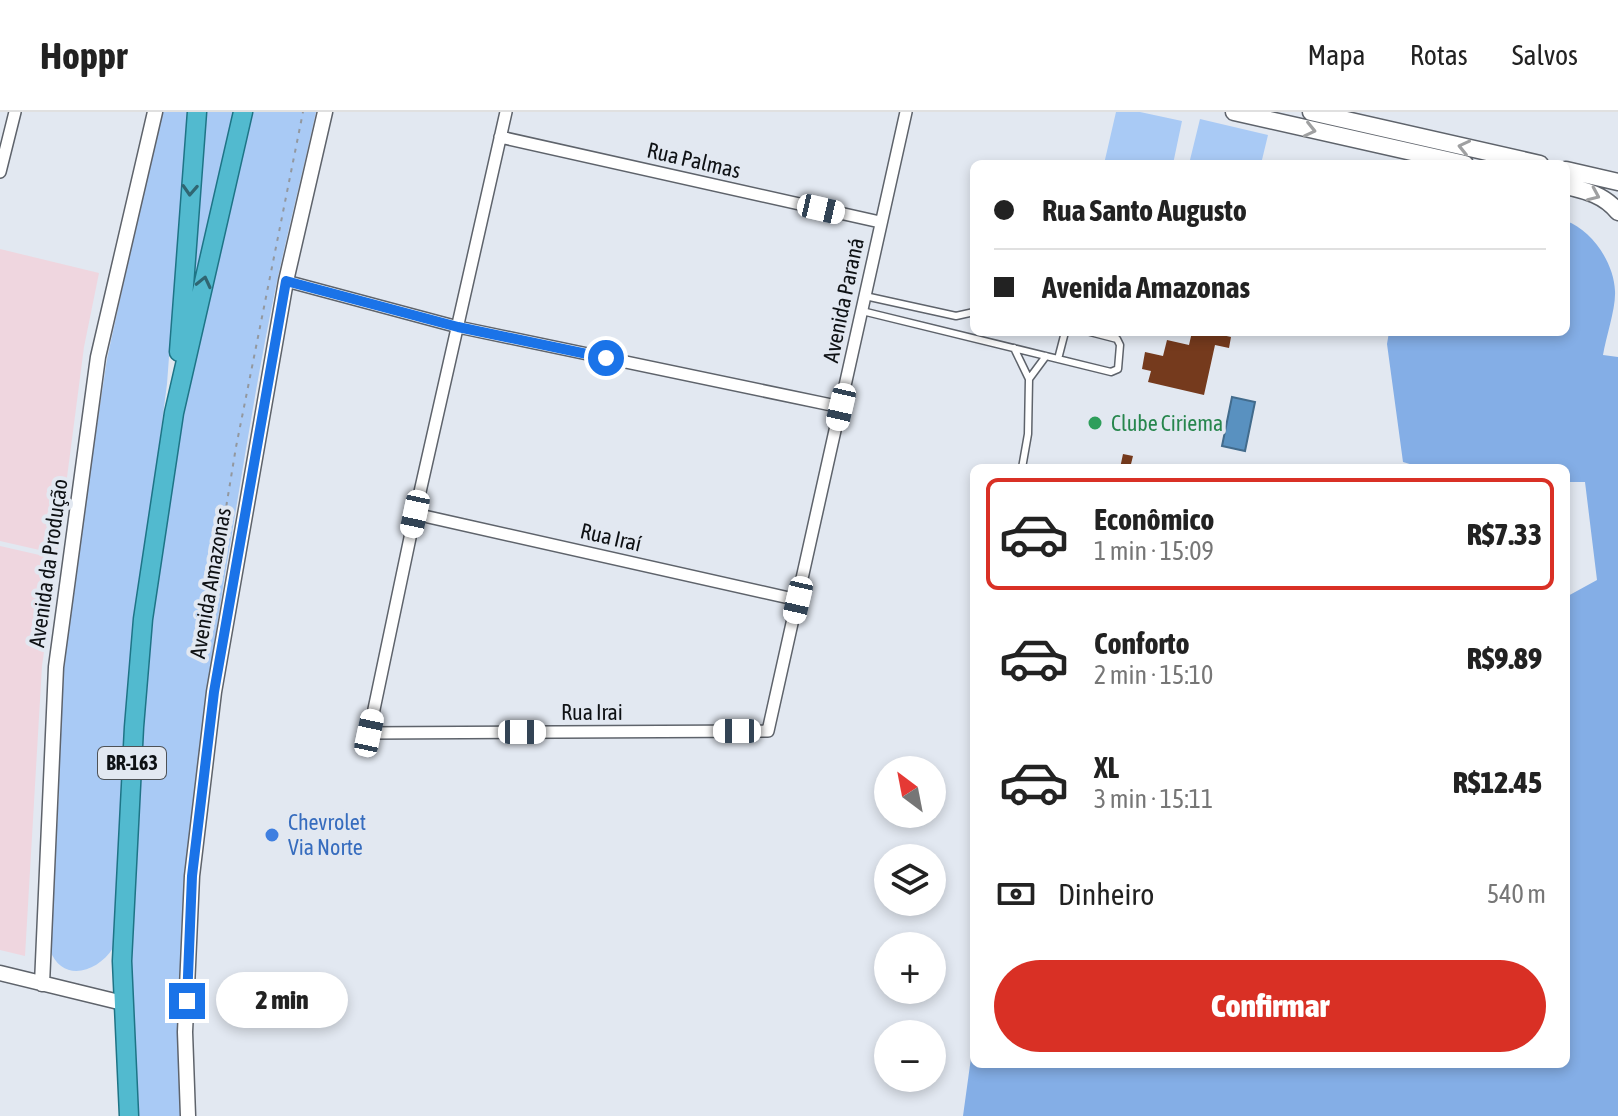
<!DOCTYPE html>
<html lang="pt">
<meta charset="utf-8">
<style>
body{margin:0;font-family:"Asap Condensed",sans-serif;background:#f6f6f6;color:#222;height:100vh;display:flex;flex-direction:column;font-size:30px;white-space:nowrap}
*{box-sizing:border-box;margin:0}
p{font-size:26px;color:#767676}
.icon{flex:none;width:44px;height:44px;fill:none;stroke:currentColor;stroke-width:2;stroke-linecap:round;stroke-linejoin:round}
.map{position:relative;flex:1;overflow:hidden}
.panel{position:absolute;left:970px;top:352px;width:600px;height:604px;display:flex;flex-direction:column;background:#fff;border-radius:12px;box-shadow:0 4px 12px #0003}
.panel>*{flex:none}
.hud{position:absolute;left:970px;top:48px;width:600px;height:176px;border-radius:12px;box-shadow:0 4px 12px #0003;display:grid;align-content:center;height:176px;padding:0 24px;background:#fff}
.needle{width:52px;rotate:328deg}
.fabs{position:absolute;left:874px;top:644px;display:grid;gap:16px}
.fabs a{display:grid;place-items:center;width:72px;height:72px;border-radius:50%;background:#fff;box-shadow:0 4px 12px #0003;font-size:40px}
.end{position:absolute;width:36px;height:36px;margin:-18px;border:10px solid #1a73e8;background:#fff;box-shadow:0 0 0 4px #fff}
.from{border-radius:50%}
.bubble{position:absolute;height:56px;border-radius:28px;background:#fff;box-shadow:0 4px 12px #0003;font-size:26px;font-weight:800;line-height:56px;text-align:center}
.car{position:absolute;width:24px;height:48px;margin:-24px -12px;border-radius:10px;box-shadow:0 0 6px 2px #0007;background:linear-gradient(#fff 24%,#345 0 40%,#fff 0 76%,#345 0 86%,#fff 0)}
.hud b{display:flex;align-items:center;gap:28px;height:76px;font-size:30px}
.hud b+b{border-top:2px solid #e0e0e0}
.hud i{width:20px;height:20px;background:#222}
ul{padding:14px 0 0;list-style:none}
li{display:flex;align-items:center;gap:24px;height:112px;margin:0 16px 12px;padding:0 8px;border:4px solid transparent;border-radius:12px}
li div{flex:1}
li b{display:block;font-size:30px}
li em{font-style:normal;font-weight:800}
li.current{border-color:#d93025}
li>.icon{width:72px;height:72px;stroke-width:1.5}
.pay{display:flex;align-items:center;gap:20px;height:88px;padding:0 24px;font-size:30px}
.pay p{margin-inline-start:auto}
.cta{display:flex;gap:16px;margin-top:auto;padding:16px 24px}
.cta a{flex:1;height:92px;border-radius:48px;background:#d93025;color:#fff;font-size:32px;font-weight:800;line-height:92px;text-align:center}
header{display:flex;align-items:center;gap:48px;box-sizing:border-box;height:112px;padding:0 40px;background:#fff;border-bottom:2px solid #e0e0e0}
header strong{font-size:38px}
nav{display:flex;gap:44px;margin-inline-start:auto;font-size:28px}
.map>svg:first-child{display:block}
</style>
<header>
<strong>Hoppr</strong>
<nav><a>Mapa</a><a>Rotas</a><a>Salvos</a></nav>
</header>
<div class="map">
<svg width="1618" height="1004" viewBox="0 0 1618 1004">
<rect width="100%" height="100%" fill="#e2e8f1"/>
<path fill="#efd6df" d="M0,137L99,161L84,235L57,442L0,429Z
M0,434L57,447L42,554L25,844L0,838Z"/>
<path fill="#a9caf5" d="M161,0H192L184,44L167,272L133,534L113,836C97,861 62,871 50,838L59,679L60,555L107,247Z
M207,0H233L191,192H188Z
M250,0H316C304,55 290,110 278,165C257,263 242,363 225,463C196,643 174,820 181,1004H136L131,851L142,615L150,504L177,326Z
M1116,0H1140L1182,9L1173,52H1104Z
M1200,7L1268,23L1261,52H1189Z"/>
<path fill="#84aee6" d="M1566,109C1592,118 1614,151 1615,179C1616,196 1606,225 1603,243L1618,245V1004H963L974,924V952H1566V485L1597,468L1585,370H1566V356H1423L1403,350L1387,232L1389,220H1566Z"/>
<path fill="#5991c0" stroke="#426b8c" stroke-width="2" d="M1232,285L1255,290L1245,339L1222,334Z"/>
<path fill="#753a1d" d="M1192,220H1209L1231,225L1229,236L1215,233L1204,283L1148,270L1151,259L1142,257L1145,240L1163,244L1167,228L1189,233Z
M1123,342L1133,344L1130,356H1120Z"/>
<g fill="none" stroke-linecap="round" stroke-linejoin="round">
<g stroke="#5e636b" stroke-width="9">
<path id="service" d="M865,184L956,204L974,200
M862,199L1111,260L1118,257L1120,233L1117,227L1090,220
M1014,236L1029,267L1028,322L1022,356
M1058,247L1065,220
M1029,267L1046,244"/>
</g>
<g stroke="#5e636b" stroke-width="14">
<path id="minor" d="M506,0L415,402L369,621L768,619L906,0
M500,25L880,110
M0,60L15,0
M286,169L458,215L841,295
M415,402L798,488"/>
</g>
<g stroke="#5e636b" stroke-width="17">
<path id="tertiary" d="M0,861L123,891
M42,872L56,555L98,245L155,0
M188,1004L185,920L192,764L214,580L286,169L325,0"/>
</g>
<g stroke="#5e636b" stroke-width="19">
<path id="secondary" d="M1234,0L1465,52
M1311,0L1540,52
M1566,58L1618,70
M1566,74C1587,79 1604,83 1618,100"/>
</g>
<g stroke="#1e7486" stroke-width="21">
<path id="trunk" d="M179,240L197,0
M129,1004L122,849L134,615L143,507L174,301L243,0"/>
</g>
<path stroke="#93989f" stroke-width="2" stroke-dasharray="4 6" stroke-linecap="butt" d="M202,542L236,335L303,0"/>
<use href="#service" stroke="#fff" stroke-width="6"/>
<use href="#minor" stroke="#fff" stroke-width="11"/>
<use href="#tertiary" stroke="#fff" stroke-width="14"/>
<use href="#secondary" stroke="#fff" stroke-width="16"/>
<use href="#trunk" stroke="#52bacf" stroke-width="18"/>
</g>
<defs><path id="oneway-chevron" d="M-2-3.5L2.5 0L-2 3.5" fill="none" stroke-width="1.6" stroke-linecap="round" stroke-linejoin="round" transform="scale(2)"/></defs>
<g stroke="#9fa0a1">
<use href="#oneway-chevron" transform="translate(1310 18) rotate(13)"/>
<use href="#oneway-chevron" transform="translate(1464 35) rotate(-167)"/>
<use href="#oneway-chevron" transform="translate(1594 83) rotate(24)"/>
</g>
<g stroke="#306672">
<use href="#oneway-chevron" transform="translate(190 78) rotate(93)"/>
<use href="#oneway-chevron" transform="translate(204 170) rotate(-77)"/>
</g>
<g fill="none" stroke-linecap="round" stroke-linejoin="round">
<path stroke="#1a73e8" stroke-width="10" d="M187,889L192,764L214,580L286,169L458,215L606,246"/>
</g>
<circle fill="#2e9e5b" stroke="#e2e8f1" stroke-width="3" cx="1095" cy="311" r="8"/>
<circle fill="#3f7fe0" stroke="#e2e8f1" stroke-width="3" cx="272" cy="723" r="8"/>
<g text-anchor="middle" stroke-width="8" stroke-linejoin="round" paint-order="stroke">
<rect fill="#e2e8f1" stroke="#4e5256" stroke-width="2" x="98" y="635" width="68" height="32" rx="6"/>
<g font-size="20" font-weight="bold" fill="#0e1114">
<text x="132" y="658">BR-163</text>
</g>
<g font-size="22" fill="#0e1114" stroke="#e2e8f1">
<text transform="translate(694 48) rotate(13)" y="8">Rua Palmas</text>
<text transform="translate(843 188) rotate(-78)" y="8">Avenida Paraná</text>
<text transform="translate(611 425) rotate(13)" y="8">Rua Iraí</text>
<text transform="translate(48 451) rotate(-82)" y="8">Avenida da Produção</text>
<text transform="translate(210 471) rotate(-80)" y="8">Avenida Amazonas</text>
<text x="592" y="608">Rua Irai</text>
</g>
<g font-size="22" fill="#27864d" stroke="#e2e8f1" text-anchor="start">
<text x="1111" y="319">Clube Ciriema</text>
</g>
<g font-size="22" fill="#366cbe" stroke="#e2e8f1" text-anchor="start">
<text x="288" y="718">Chevrolet<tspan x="288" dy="25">Via Norte</tspan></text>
</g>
</g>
</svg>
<div class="fabs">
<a><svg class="needle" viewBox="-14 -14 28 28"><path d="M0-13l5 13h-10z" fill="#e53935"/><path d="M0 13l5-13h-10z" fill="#767676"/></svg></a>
<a><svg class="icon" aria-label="layers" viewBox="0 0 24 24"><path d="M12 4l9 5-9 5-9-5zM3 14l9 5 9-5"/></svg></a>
<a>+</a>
<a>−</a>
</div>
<i class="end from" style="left:606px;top:246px"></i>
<i class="end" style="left:187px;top:889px"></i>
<div class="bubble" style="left:216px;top:860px;width:132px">2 min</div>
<i class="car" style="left:821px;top:97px;rotate:103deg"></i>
<i class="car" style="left:841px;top:295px;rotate:193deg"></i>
<i class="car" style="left:415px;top:402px;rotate:192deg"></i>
<i class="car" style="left:798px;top:488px;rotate:193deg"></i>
<i class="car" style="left:737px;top:619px;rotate:270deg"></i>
<i class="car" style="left:522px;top:620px;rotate:90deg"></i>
<i class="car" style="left:369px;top:621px;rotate:12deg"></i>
<div class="hud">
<b><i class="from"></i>Rua Santo Augusto</b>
<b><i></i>Avenida Amazonas</b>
</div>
<section class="panel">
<ul>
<li class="current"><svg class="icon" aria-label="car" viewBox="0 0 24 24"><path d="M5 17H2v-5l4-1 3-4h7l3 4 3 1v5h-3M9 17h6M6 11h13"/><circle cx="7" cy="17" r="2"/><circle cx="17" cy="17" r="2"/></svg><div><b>Econômico</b><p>1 min · 15:09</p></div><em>R$7.33</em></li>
<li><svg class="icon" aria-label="car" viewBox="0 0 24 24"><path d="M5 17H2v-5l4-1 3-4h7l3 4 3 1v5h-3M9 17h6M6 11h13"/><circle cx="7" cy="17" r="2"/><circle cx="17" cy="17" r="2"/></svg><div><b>Conforto</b><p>2 min · 15:10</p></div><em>R$9.89</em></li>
<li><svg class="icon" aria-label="car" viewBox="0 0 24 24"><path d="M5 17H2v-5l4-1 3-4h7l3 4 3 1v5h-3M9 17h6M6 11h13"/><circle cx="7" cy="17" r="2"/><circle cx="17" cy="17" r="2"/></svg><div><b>XL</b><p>3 min · 15:11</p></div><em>R$12.45</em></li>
</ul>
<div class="pay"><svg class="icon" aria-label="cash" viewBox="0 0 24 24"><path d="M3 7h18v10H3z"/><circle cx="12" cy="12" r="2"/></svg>Dinheiro<p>540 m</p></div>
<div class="cta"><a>Confirmar</a></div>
</section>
</div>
